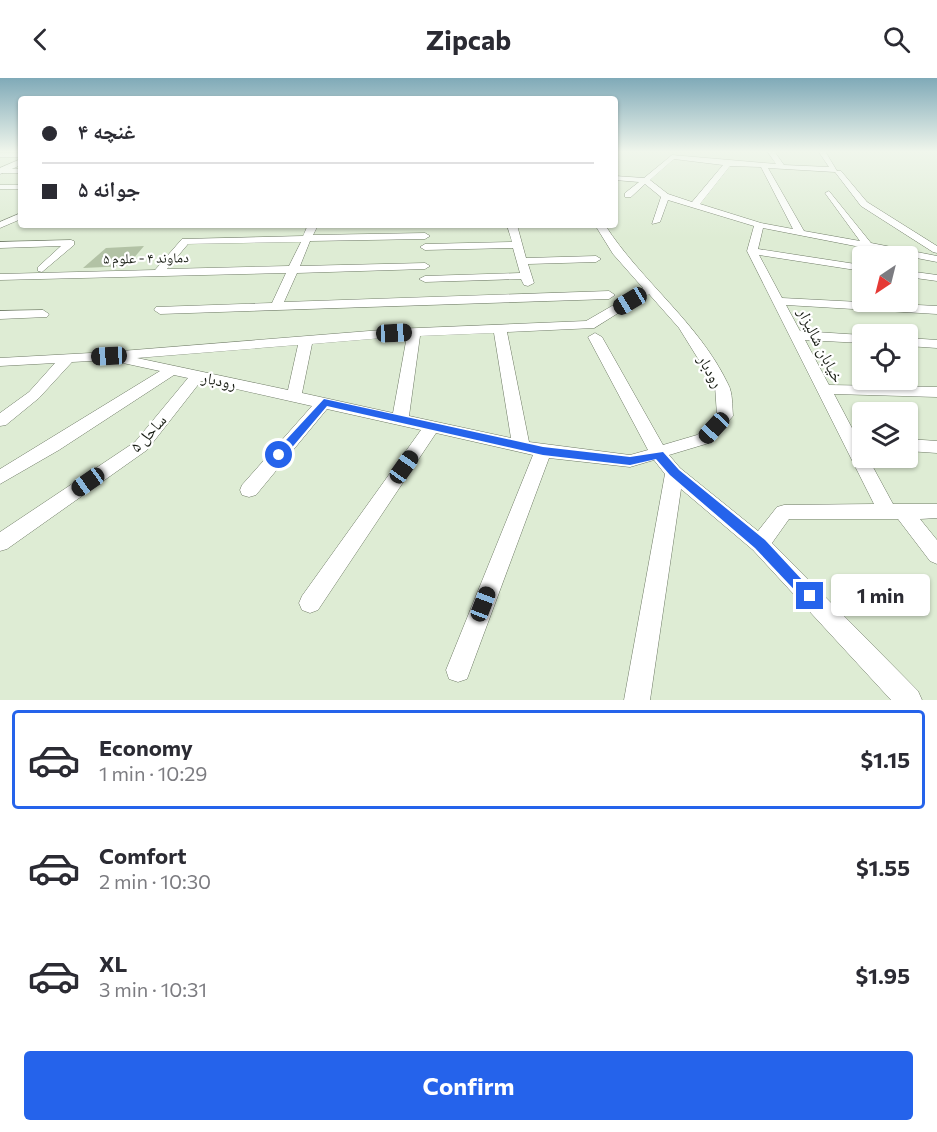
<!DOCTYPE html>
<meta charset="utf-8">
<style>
body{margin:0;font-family:Commissioner,"Noto Naskh Arabic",sans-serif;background:#f7f7f7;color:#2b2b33;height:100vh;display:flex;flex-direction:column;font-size:22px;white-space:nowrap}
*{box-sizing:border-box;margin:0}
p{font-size:20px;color:#7c7c81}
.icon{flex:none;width:33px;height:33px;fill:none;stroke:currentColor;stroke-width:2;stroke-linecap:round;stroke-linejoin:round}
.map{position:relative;height:622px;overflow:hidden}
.drawer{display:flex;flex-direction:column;background:#fff;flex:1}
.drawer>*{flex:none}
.guide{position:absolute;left:18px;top:18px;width:600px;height:132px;border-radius:6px;box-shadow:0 2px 4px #0004;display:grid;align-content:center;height:132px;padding:0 24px;background:#fff}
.needle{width:39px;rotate:215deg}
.fabs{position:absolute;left:852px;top:168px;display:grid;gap:12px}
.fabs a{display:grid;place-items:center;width:66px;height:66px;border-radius:6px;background:#fff;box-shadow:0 2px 4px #0004;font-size:30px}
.end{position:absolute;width:27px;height:27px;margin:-14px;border:8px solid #2563eb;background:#fff;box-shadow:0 0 0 3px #fff}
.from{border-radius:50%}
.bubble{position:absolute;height:42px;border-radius:6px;background:#fff;box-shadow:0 2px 4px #0004;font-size:20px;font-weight:700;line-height:42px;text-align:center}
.car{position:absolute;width:18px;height:36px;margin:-18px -9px;border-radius:8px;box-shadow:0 0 4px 2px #0007;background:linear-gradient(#222 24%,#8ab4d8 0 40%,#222 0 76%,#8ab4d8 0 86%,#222 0)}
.guide b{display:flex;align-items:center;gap:21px;height:57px;font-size:22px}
.guide b+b{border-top:2px solid #e1e1e2}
.guide i{width:15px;height:15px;background:#2b2b33}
ul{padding:10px 0 0;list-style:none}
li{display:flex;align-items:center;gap:18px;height:99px;margin:0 12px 9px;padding:0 12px;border:3px solid transparent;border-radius:6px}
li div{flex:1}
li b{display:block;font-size:22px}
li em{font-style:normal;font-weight:700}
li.on{border-color:#2563eb}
li>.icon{width:54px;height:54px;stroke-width:1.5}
.primary-button{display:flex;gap:12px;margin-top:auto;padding:12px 24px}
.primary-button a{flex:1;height:69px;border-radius:6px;background:#2563eb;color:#fff;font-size:24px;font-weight:700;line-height:69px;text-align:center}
header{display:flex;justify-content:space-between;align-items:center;height:78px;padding:0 24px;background:#fff;font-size:27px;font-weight:700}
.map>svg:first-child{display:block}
</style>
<header><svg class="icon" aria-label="back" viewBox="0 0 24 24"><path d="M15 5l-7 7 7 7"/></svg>Zipcab<svg class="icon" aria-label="search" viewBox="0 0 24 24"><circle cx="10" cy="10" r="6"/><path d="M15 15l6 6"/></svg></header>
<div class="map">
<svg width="937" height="622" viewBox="0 0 937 622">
<rect width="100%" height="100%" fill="#deecd4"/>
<path fill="#b2c2a5" d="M144,168L127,188L83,190L106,170Z"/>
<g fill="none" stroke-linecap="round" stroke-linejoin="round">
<g stroke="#6e7a65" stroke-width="1">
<path id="minor" d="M767,73H774L784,87L829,89L818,73H825L837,93H841L867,124L937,168V175L933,174L861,128L835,94L768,90L804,153L860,163L825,115L829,113L871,165L937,178V184L763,150L758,171L862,187V193L759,177L782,220L937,228V236L786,227L800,253L862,257V265L805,262L829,307L937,309V319L834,316L862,369V380H868L893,426H937V440L920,441L937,462V486L930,483L898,441H789L772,465L918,613L922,622H891L753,472L681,411L650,622H624L665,396L654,382L630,389L549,380L467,601L458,604L449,601L446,592L533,377L436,355L318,532L310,535L302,532L299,525L302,518L421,352L327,331L256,417L249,419L242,417L240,412L242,407L312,328L201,303L147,372L7,471L0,473V454L135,364L188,300L174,297L59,372L0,406V391L160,293L109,282L72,284L39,320L6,347L0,348V335L29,314L55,285L0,288V280L109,274L394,251L586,243L643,210L613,176L595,147H605C641,203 699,245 728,306C733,315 732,328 733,338L709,365L669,377L680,390L758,453L777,429L784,427L874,426L747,173L754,148L668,122L660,144L652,146L661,119L645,106L631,119H625V115L639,104L615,102V98L644,100L672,77L776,86ZM674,81L723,87L692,124L668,116L650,102ZM730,88L761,89L793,151L761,145L700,126ZM649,216L679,250L715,308L717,337L697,357L663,367L602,259L595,255L588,259L648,372L630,377L529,364L507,254L594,250ZM494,255L511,360L409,338L420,258ZM407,258L393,335L302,315L312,266ZM298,267L288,312L137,280Z
M0,75H21V79H0Z
M0,91H21V95H0Z
M0,107H21V111H0Z
M21,135V141L0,150V144Z
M308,147H318L313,157L425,155L430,158L425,161L310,163L300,188L425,185L430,188L425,191L297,195L284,224L609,213L615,217L609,221L160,236L154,232L156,229L272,225L286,195L0,202V196L155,192L182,161L303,158ZM301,164L289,188L167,191L188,166Z
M507,147H517L526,180L596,178L601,181L596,184L528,186L534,205L528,208L524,207L521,201L425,204L419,201L425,198L520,195L513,170L425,172L420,169L425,166L512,164Z
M71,162L74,163V167L42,194L38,193V189L61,168L0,170V164Z
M908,193L937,197V203L908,199Z
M43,232L49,236L47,239L0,241V233Z
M908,260L937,262V270L908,268Z
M908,361L937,363V375L908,373Z"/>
</g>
<g stroke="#6e7a65" stroke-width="1">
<path id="tertiary" d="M21,81V87L0,96V90Z"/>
</g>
<use href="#minor" fill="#fff" fill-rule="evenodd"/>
<use href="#tertiary" fill="#fff" fill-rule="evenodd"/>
</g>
<linearGradient id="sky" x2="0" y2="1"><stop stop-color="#80aab8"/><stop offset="0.46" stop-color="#f0f6ec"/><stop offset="1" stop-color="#f0f6ec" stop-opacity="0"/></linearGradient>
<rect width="937" height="160" fill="url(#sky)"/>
<path fill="#2563eb" d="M324,321L543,369L630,379L663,374L679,392L765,462L817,518L815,523H805L755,470L670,397L656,381L630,387L543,377L327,328L283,380H275V374Z"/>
<g text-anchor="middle" stroke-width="4.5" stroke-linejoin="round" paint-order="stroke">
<g font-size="14" fill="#191e15" stroke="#fff">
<text transform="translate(146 180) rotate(-1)" y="5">دماوند ۴ - علوم ۵</text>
</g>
<g font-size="16" fill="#191e15" stroke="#fff">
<text transform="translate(821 267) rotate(63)" y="6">خیابان شالیزار</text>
<text transform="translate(711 293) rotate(61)" y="6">رودبار</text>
<text transform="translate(219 302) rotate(12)" y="6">رودبار</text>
<text transform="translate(148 355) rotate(-47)" y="6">ساحل ۵</text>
</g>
</g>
</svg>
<div class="fabs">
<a><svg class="needle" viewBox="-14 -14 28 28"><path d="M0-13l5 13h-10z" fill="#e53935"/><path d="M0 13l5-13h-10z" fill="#7c7c81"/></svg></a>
<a><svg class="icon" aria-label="locate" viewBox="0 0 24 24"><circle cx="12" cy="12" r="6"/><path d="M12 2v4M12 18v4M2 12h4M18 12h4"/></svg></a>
<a><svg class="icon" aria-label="layers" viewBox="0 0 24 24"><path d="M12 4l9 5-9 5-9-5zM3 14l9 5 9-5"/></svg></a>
</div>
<i class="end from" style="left:279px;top:377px"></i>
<i class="end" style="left:810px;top:518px"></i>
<div class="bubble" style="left:831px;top:496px;width:99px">1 min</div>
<i class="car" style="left:630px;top:223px;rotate:239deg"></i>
<i class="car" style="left:394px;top:255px;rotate:87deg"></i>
<i class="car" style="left:109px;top:278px;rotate:267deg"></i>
<i class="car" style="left:714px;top:350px;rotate:223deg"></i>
<i class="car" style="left:404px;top:389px;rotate:35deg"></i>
<i class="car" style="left:88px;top:404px;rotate:235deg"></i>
<i class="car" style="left:483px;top:526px;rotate:21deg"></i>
<div class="guide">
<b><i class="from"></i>غنچه ۴</b>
<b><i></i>جوانه ۵</b>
</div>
</div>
<section class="drawer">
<ul>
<li class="on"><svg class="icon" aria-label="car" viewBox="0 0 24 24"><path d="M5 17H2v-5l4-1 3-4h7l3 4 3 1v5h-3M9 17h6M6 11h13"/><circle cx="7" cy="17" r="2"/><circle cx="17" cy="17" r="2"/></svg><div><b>Economy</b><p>1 min · 10:29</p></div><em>$1.15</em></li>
<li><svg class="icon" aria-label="car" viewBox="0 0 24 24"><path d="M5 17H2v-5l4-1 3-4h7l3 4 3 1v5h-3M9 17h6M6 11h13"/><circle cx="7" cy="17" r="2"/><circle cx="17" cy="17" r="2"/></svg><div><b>Comfort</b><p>2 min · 10:30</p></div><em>$1.55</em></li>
<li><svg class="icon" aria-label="car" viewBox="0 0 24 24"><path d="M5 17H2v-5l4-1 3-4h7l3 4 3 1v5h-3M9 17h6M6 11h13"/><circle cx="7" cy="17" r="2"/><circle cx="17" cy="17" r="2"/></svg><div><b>XL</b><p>3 min · 10:31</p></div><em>$1.95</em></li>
</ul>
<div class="primary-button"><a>Confirm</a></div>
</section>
